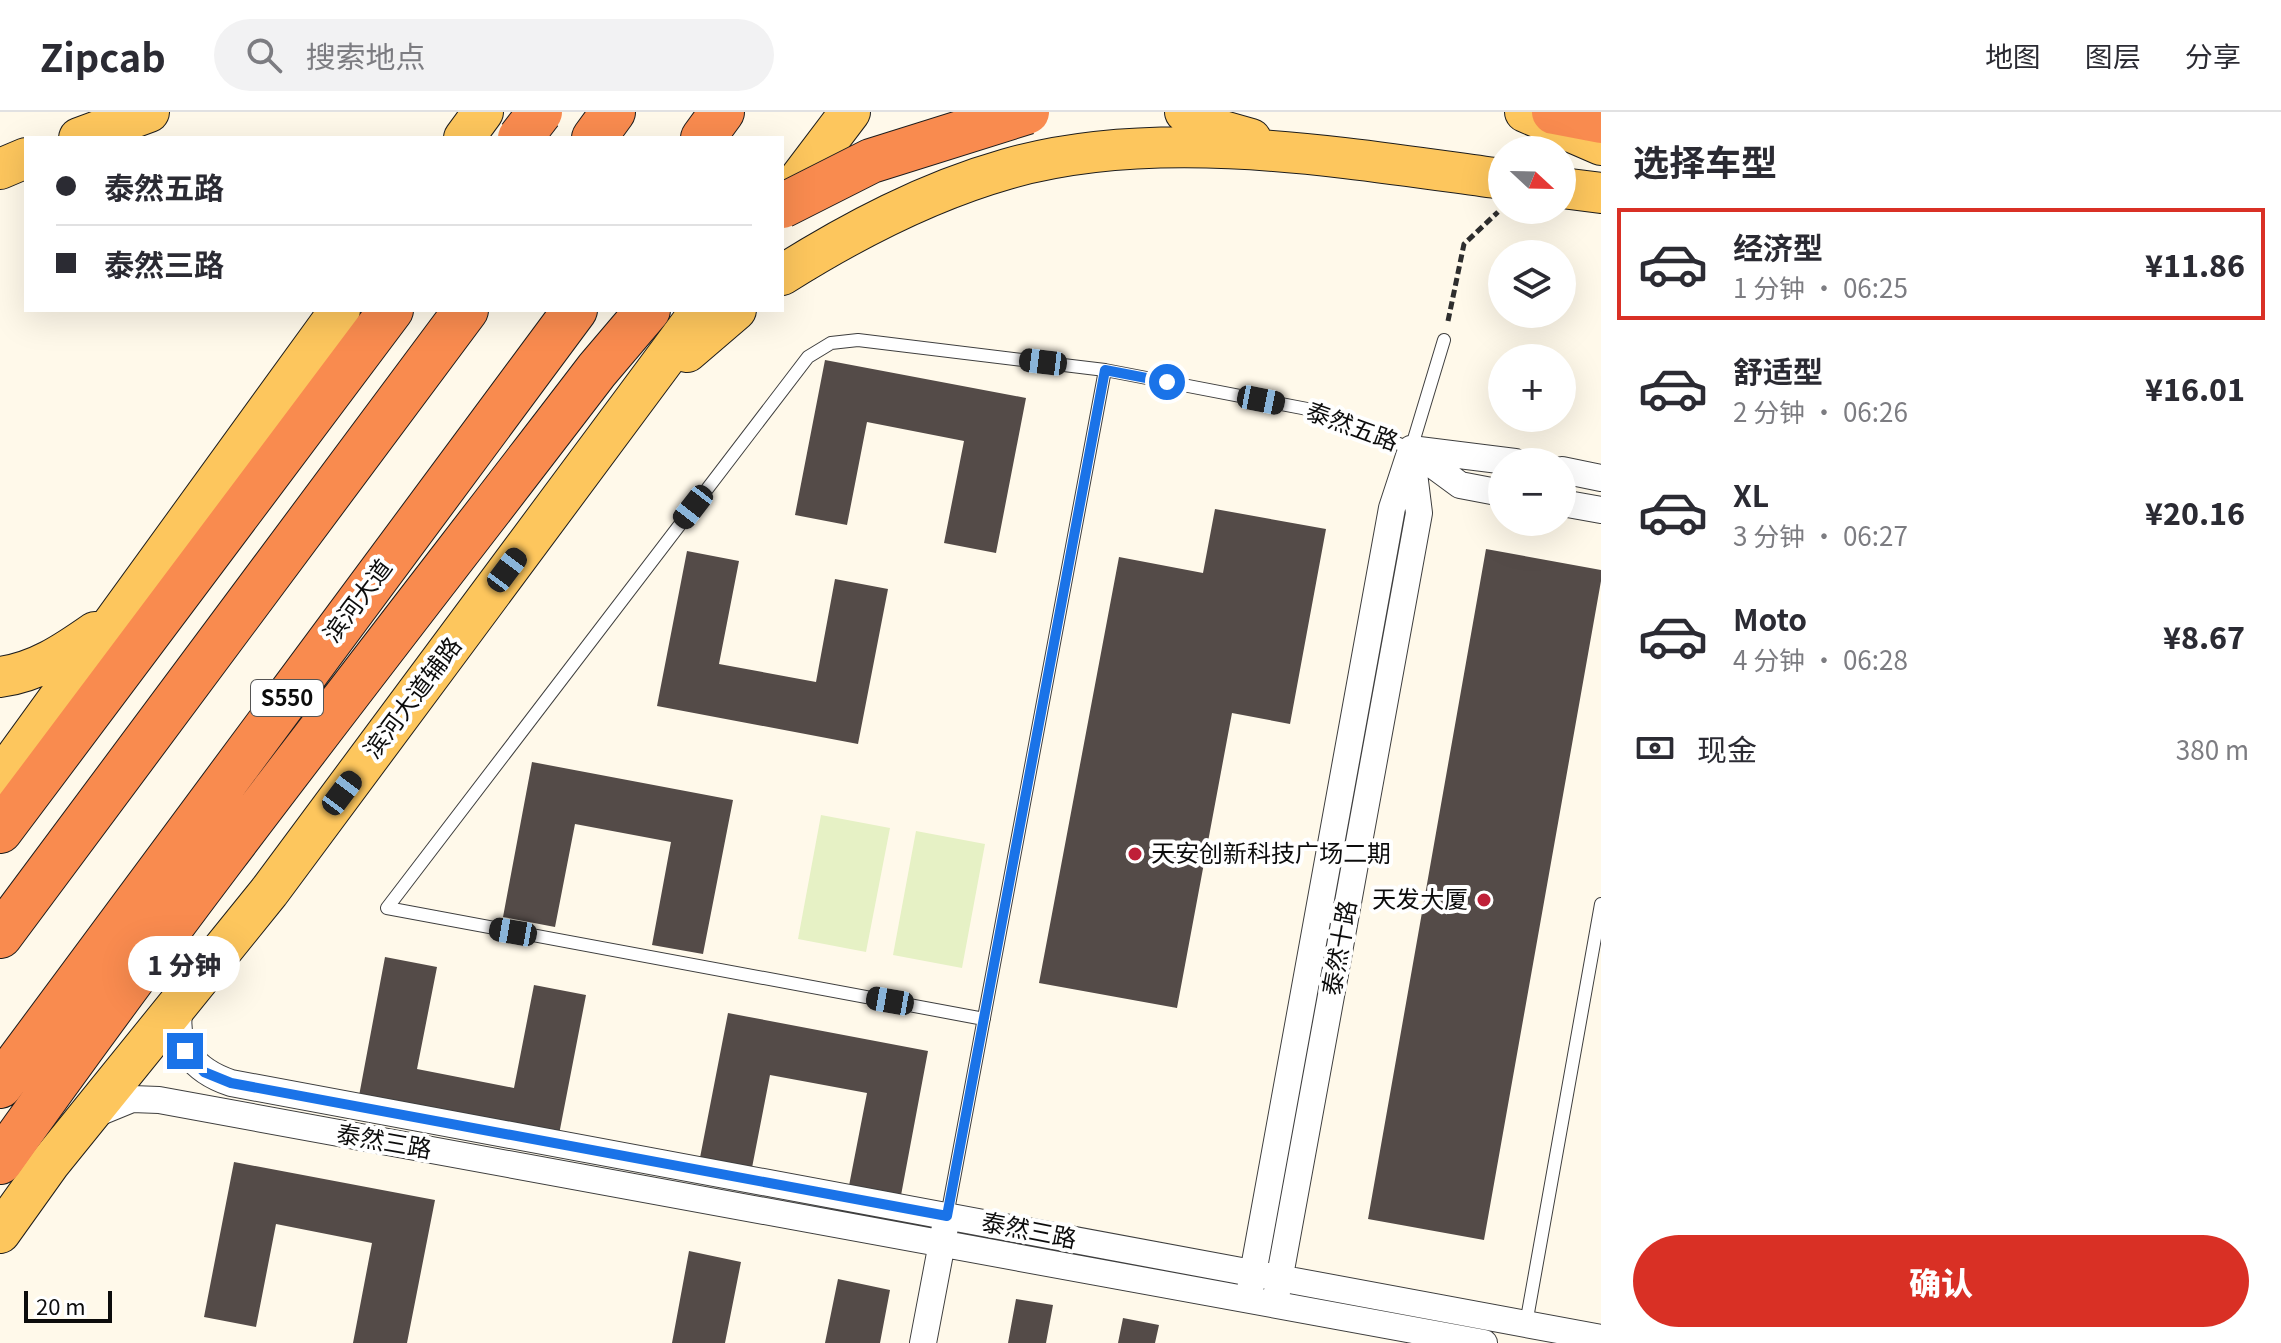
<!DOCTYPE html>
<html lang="zh">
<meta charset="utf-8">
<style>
body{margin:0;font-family:Georgia,"Noto Sans SC",serif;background:#f2f2f3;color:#2b2b33;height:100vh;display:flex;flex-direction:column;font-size:30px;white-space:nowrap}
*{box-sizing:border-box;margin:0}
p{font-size:26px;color:#7c7c81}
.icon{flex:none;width:44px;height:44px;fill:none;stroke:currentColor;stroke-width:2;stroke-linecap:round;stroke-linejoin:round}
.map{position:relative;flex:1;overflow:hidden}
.panel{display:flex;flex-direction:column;background:#fff;width:680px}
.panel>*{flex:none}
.top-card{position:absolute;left:24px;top:24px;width:760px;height:176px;border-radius:0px;box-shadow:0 8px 32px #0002;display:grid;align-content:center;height:176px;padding:0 32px;background:#fff}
.needle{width:52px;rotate:112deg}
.tools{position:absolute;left:1488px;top:24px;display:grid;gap:16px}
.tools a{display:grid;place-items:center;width:88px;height:88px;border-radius:50%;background:#fff;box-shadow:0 8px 32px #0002;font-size:40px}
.scale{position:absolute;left:24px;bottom:20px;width:88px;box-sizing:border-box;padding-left:8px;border:4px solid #0c0c0c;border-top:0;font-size:22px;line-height:28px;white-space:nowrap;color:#0c0c0c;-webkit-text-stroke:6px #fff;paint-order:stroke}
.end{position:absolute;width:36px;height:36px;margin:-18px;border:10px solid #1a73e8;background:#fff;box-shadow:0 0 0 4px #fff}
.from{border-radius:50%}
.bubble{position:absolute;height:56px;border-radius:28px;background:#fff;box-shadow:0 8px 32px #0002;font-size:26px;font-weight:800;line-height:56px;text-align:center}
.car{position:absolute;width:24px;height:48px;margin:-24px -12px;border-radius:10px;box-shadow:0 0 6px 2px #0007;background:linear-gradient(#222 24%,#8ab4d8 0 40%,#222 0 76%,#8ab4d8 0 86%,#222 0)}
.top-card b{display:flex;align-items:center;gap:28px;height:76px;font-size:30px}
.top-card b+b{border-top:2px solid #e1e1e2}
.top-card i{width:20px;height:20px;background:#2b2b33}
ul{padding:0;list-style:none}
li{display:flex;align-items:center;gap:24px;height:112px;margin:0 16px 12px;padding:0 16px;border:4px solid transparent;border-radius:0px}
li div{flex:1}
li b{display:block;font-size:30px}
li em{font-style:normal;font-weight:800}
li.on{border-color:#d93025}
li>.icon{width:72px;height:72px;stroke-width:1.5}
h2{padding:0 32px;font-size:36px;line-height:96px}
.pay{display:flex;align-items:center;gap:20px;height:88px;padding:0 32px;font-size:30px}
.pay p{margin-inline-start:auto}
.cta{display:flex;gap:16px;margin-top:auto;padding:16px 32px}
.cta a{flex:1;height:92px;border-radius:48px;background:#d93025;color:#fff;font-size:32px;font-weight:800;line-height:92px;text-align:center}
header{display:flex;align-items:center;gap:48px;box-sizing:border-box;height:112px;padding:0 40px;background:#fff;border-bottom:2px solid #e1e1e2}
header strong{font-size:38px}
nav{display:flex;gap:44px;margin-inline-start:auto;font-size:28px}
.search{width:560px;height:72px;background:#f2f2f3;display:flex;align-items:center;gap:20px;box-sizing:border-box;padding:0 28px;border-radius:44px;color:#7c7c81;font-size:30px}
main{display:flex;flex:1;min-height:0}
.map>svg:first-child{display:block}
</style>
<header>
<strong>Zipcab</strong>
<div class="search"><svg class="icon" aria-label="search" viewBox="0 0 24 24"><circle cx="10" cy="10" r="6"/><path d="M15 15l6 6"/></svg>搜索地点</div>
<nav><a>地图</a><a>图层</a><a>分享</a></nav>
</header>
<main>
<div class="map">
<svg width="1601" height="1231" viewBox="0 0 1601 1231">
<rect width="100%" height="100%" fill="#fff9ea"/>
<path fill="#e6f1c5" d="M821,703L890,716L866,840L798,827Z
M916,719L985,732L962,856L893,843Z"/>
<path fill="#544b48" d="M825,248L1026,286L996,441L944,431L964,329L867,310L847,413L795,403Z
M1215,397L1326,417L1290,612L1232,601L1177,896L1039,871L1119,445L1203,461Z
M1486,437L1601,458V469L1484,1128L1368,1107Z
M687,439L739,449L719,552L816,570L835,467L888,477L858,632L657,594Z
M532,650L733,688L703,842L652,833L671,730L575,712L555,815L503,805Z
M385,845L437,855L417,957L514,976L534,873L586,883L556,1038L356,1000Z
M728,901L928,939L899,1094L847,1084L867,981L770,963L750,1066L698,1056Z
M234,1050L435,1088L407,1231H353L372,1131L276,1112L256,1215L204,1205Z
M689,1139L741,1150L725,1231H672Z
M838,1167L890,1178L880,1231H825Z
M1016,1187L1053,1193L1046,1231H1008Z
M1123,1206L1159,1213L1155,1231H1118Z"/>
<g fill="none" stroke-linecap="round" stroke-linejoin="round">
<g stroke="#3f3f3f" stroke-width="14">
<path id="lane" d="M984,907L387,796L808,245L831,231L858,228L1105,258L1323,300L1411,337L1444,228
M947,1104L1105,258
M1526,1212L1601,792"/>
</g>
<g stroke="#3f3f3f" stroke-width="28">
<path id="street" d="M1411,337L1515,350
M1411,337L1460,373L1502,381
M1562,358L1601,366
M1562,391L1601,398
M181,893C170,932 195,959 231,971L1601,1226
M93,1003L132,987L159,988L1484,1231
M1250,1178L1392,396L1409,344
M1277,1180L1419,401L1411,337
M923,1231L945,1115"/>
</g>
<g stroke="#1d1d1d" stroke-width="42">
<path id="primary" d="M1185,0L1216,17L1251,27
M1525,0L1601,33
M79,26L149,0
M464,26L483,0
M0,57L26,46
M1562,76L1601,81
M782,90L850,0
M782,163C852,119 926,80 1007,57C1160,13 1347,46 1502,67
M687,240L736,198
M0,565C37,560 65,541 95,520
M0,667L340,198
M0,1121L50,1051L269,780L701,198"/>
</g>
<g stroke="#1d1d1d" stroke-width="46">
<path id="highway" d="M1554,0L1601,9
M594,26L613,0
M703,26L722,0
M0,719L391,198
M0,824L466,198
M0,974L575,198
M0,1050C191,780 396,521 597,258L648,198"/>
</g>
<path stroke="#2e2e2e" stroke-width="5" stroke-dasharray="8 4" stroke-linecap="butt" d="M1448,209L1464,132L1498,100"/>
<use href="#lane" stroke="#fff" stroke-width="12"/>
<use href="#street" stroke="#fff" stroke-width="26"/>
<use href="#primary" stroke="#fdc65d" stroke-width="40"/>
<use href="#highway" stroke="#f98b4f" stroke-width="44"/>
<g stroke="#1d1d1d" stroke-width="46" stroke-linecap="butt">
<path id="highway-bridge" d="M520,26L540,0
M782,94L871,49L1027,0"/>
</g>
<use href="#highway-bridge" stroke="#f98b4f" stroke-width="44"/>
</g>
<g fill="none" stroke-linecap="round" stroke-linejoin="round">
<path stroke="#1a73e8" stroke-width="10" d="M185,939L204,960L231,971L947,1104L1105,258L1167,270"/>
</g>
<g fill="#bf2038" stroke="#fff" stroke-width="3">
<circle cx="1135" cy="742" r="8"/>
<circle cx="1484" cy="788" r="8"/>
</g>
<g text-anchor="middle" stroke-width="8" stroke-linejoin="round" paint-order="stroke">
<rect fill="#fff" stroke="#555" stroke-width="2" x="251" y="568" width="72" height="36" rx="6"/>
<g font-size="22" font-weight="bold" fill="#0c0c0c">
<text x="287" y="594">S550</text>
</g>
<g font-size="24" fill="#0c0c0c" stroke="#fff">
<text transform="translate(1352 315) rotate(20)" y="8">泰然五路</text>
<text transform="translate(358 489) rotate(-53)" y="8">滨河大道</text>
<text transform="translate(413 586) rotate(-53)" y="8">滨河大道辅路</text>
<text transform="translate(1340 836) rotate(-80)" y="8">泰然十路</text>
<text transform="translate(384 1030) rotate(10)" y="8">泰然三路</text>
<text transform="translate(1029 1119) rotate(11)" y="8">泰然三路</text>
</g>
<g font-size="24" fill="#0c0c0c" stroke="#fff" text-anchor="start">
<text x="1151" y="750">天安创新科技广场二期</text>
<text x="1468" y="796" text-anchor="end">天发大厦</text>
</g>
</g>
</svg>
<div class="tools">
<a><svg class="needle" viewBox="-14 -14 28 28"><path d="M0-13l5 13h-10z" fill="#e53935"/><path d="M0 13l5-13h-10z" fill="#7c7c81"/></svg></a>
<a><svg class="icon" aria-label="layers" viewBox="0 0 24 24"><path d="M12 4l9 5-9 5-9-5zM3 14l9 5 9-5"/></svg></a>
<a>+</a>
<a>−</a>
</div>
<div class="scale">20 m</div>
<i class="end from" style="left:1167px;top:270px"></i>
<i class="end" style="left:185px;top:939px"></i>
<div class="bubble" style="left:128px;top:824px;width:112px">1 分钟</div>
<i class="car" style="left:1043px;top:250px;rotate:277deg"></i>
<i class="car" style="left:1261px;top:288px;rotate:101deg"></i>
<i class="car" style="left:693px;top:395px;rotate:218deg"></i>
<i class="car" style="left:507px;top:458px;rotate:37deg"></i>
<i class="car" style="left:342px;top:681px;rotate:37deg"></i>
<i class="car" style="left:513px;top:820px;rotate:280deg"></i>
<i class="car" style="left:890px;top:889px;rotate:280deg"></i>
<div class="top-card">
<b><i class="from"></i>泰然五路</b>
<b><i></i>泰然三路</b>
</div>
</div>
<section class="panel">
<h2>选择车型</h2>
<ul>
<li class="on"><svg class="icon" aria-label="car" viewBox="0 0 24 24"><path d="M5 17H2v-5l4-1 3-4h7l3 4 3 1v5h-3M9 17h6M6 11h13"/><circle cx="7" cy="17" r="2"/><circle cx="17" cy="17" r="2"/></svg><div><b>经济型</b><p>1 分钟 · 06:25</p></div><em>¥11.86</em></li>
<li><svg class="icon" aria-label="car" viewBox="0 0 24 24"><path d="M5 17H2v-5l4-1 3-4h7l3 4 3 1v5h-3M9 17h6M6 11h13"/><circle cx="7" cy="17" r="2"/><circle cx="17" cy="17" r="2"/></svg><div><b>舒适型</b><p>2 分钟 · 06:26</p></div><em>¥16.01</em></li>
<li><svg class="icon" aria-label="car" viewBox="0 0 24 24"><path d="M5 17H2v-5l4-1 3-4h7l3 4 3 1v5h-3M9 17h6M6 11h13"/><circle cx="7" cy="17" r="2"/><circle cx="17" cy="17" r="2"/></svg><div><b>XL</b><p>3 分钟 · 06:27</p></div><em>¥20.16</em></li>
<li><svg class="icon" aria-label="car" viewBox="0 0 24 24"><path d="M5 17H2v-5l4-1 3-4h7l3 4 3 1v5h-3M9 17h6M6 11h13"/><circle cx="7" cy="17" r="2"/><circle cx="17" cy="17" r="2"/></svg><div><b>Moto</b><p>4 分钟 · 06:28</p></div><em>¥8.67</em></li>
</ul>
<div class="pay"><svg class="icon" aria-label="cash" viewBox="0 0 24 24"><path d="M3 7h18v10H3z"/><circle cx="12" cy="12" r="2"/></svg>现金<p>380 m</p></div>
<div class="cta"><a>确认</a></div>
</section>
</main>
